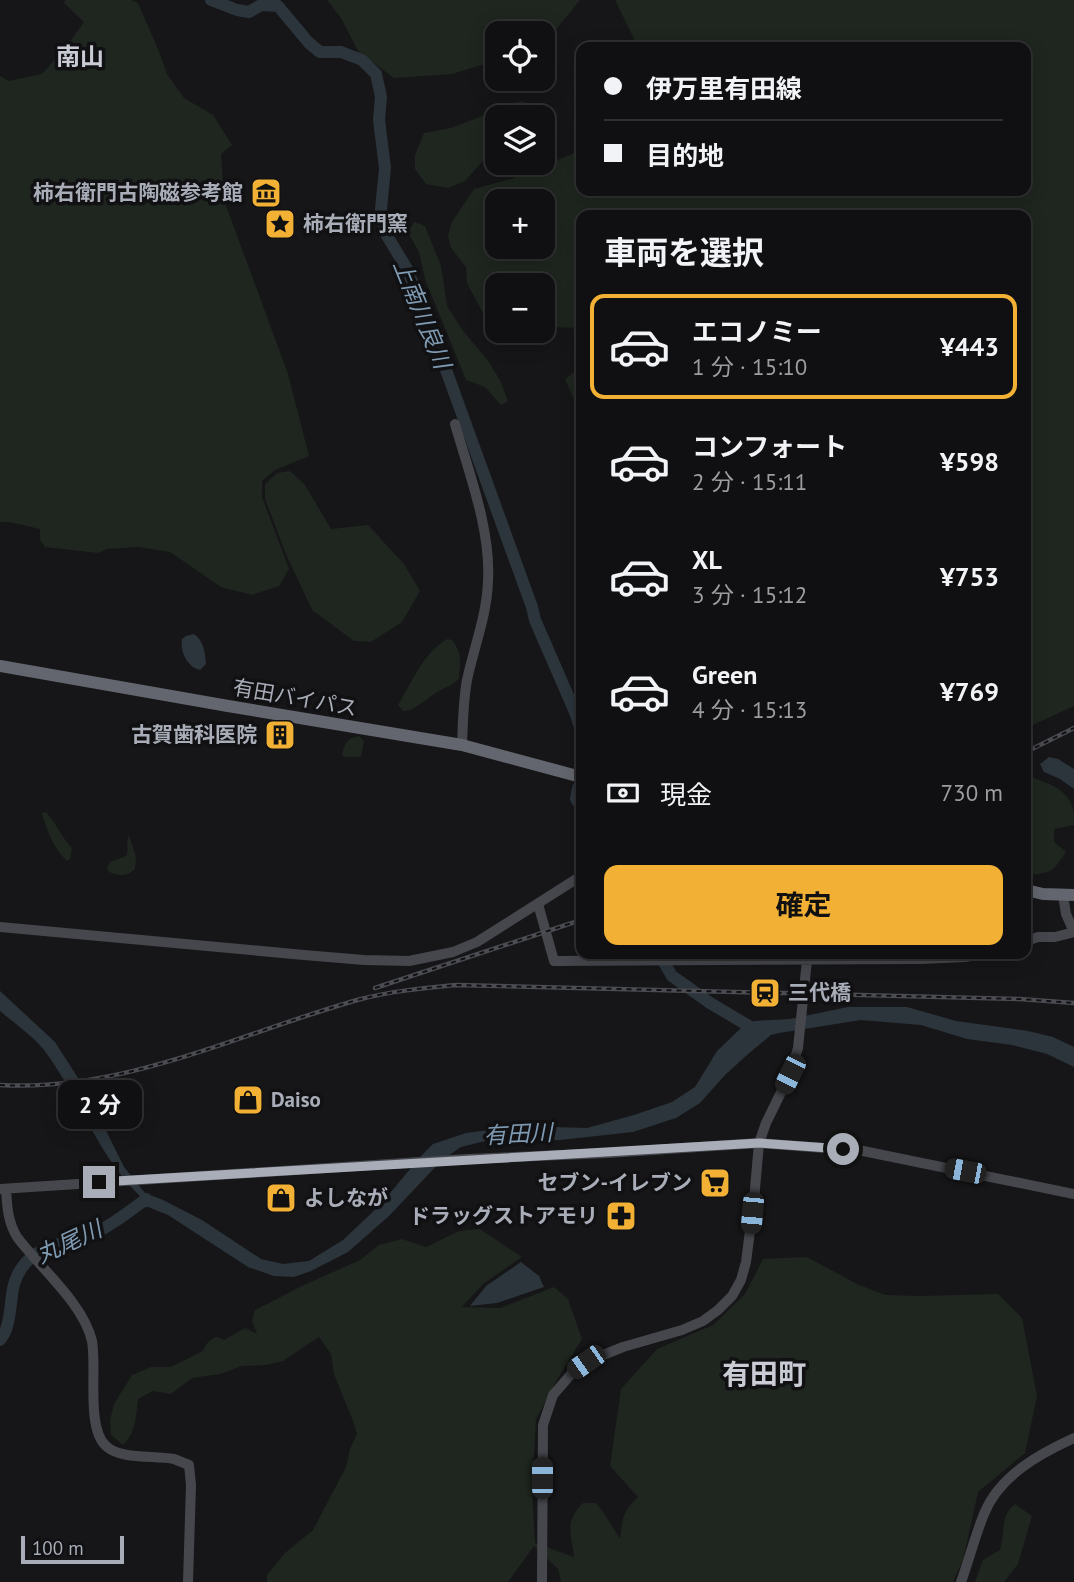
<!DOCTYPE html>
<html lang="ja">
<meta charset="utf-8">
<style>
body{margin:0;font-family:"PT Sans","Noto Sans JP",sans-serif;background:#1e1e20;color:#f1f3f6;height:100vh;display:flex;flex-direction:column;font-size:26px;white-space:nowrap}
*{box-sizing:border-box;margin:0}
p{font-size:23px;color:#9c9d9f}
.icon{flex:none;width:38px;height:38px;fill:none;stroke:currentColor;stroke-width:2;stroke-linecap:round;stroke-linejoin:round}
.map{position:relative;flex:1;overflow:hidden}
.details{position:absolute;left:576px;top:210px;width:455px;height:749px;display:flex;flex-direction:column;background:#101012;border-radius:14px;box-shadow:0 4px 18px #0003,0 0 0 2px #303032}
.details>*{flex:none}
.top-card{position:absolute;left:576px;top:42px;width:455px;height:154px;border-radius:14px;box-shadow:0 4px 18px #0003,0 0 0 2px #303032;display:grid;align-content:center;height:154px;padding:0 28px;background:#101012}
.buttons{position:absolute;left:485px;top:21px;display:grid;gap:14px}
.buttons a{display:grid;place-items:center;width:70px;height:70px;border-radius:14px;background:#101012;box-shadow:0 4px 18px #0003,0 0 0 2px #303032;font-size:35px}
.scale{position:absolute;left:21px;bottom:18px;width:103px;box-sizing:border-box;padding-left:7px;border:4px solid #a8adb8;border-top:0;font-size:19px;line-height:24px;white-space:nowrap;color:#a8adb8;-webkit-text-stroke:5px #111113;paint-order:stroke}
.end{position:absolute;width:32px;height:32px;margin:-16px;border:9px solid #a8adb8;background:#111;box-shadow:0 0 0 4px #111}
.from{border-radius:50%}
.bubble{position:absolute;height:49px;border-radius:14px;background:#101012;box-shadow:0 4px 18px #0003,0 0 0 2px #303032;font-size:23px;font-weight:700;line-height:49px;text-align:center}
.car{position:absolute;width:21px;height:42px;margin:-21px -10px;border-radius:9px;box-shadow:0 0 5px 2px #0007;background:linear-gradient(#222 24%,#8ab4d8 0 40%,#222 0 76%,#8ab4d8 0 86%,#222 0)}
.top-card b{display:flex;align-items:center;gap:24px;height:66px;font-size:26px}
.top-card b+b{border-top:2px solid #303032}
.top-card i{width:18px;height:18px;background:#f1f3f6}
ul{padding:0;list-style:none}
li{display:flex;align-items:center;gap:21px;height:105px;margin:0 14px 10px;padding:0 14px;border:4px solid transparent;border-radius:14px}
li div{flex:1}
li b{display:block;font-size:26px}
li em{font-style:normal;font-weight:700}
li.on{border-color:#f2b134}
li>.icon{width:63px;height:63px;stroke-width:1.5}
h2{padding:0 28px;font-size:32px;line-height:84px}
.pay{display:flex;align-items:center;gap:18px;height:77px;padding:0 28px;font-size:26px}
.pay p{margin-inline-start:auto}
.cta{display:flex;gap:14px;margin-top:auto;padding:14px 28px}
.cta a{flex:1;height:80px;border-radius:14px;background:#f2b134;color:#111;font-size:28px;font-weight:700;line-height:80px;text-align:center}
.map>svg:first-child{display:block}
</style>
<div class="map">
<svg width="1074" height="1582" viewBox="0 0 1074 1582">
<rect width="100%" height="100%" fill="#161618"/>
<path fill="#1e261f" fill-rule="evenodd" d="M66,0H131L138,3L160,54L167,74L184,98L213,115L232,145L221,154L224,200L288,374L309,456L275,470L262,481V497L289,569L279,586L252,595L221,587L170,552L138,547L107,549L98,553L45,547L40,540V529L9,522H0V76L9,81L42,74L66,47L84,22L63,2Z
M327,0H580L545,43L543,44L542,33H497V60L452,74L394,78L358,51L341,18Z
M615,0H1074V706L1026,728V215H581V328L549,327L543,329L542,285H497V331H539L503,343L485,317L467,283L466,267L451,248L448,235L452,222L474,189L511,179L577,152L581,147V191H1026V47H638ZM497,201H542V247H497Z
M522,101L530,106L532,117H497V142L488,155L465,181L448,188L426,184L415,169V155L424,133L451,128Z
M414,222L425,226L441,266L447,306L463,331L487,359L501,382L508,401L501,405L485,387L466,380L425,279L419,252L410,236V229Z
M581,367V416L565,379Z
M290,471L305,485L331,529L368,525L404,564L420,591L402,622L371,642L354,641L312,610L286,554L265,499V484L277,473Z
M447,639L452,640C463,654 460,662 459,679C452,685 447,687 439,691C426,698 418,710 403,711L398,705C412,682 423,653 447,639Z
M359,736L364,741L361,757H344L342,755C344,744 347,738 359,736Z
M1026,776H1028C1045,782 1067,788 1073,808C1074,813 1074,819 1074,825L1054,829V842L1066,852C1052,873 1051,873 1026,875Z
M46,812C56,823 62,838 72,848L70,859L67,861C54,849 46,829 42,813Z
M129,835L136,857L135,869C127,877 119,876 109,872L107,868L110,862L126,856C130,848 125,842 129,835Z
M480,1229L522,1257L483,1284L462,1307L500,1308L554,1287L568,1299L582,1339L558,1378L536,1419L532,1492L535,1543L574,1557C572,1534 563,1523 583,1503H596L604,1513L620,1539C623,1518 622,1512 638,1497L610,1466L621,1389L657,1349L713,1325L745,1294L763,1259L807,1257L857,1284L885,1295L919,1296L998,1294L1022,1318L1037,1396L1025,1453L978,1492L963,1560L953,1582H561L558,1569L534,1546L508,1582H267V1575L285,1553L313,1530L346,1467L350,1449L357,1434L353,1421L334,1374L331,1354L319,1337L283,1361L266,1365L242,1366L220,1374L192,1378L171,1394L153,1391L138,1399C136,1415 136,1433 123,1445L111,1435L110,1420L114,1404L132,1375L151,1367H171L203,1351C205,1344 211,1338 218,1337L224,1340L245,1328L257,1334L252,1321L255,1310L304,1285L360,1260L379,1245L402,1239L426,1247L459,1231Z
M1015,1504L1032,1516L1018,1564L1004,1582H975L983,1560L1000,1550C1005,1534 1000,1515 1015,1504Z"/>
<path fill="#2c353c" d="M194,634C204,641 205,653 206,664L200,670C187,667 180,652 182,639L186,636Z
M1049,757L1058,759L1074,769V789L1060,779L1044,772L1040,764Z
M0,991L55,1042L87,1092L124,1167L145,1193L163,1200L202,1220L261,1259L283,1264L309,1261L343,1240L380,1205L421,1156L433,1144L466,1133L520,1126L587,1128L634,1115L672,1102L695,1087L717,1051L742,1027L755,1021L790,1019L848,1007H907L956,1021L1028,1031L1053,1037L1074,1047V1067L1047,1054L1012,1045L967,1039L921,1025L861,1020L779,1033L771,1035L747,1055L725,1075L700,1103L676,1118L633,1132L560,1140L485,1141L461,1147L442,1160L389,1216L348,1252L311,1271L294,1277L274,1276L248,1267L168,1215L148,1207L140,1208L142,1198C98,1157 80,1098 44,1050C33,1036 14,1023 0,1011Z
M521,1262L539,1276L544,1287L497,1303L470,1306L486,1286Z"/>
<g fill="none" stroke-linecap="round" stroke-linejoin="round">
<path stroke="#2c353c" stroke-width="12" d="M211,0L237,10L249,12L261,5L278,6L309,43L320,52H341L362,60L376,74L381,97L379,120L385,168L381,209L386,234L407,269L429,323L532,607L535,620L575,712L581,730
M578,788L576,799L581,806
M659,954L672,976L710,1003L759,1032
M0,1340C3,1336 6,1331 7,1326C13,1307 9,1286 21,1269C38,1242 71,1244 97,1232C115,1223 130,1211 146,1199"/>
<path stroke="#45474d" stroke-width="10" d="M455,424C469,473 491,530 488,581C487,615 474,647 467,680C463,702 463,723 462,745
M538,904L554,961L921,959L965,957L981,954
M0,927L304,955L364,960L409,961L453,952L477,942L581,876
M1026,941L1038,937H1055L1074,932L1066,914L1063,895
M0,1189L466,1159L608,1153L759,1143L863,1151L1074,1194
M6,1189C7,1207 8,1222 17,1237C41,1269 83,1303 92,1341C97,1369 86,1428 106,1446C121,1460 154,1455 174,1459C179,1461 184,1463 189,1465L191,1485L188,1582
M542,1582L543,1425L553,1395L573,1372L586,1362L623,1347L682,1330L703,1321L718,1310L732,1296L741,1280L746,1262L754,1200L759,1143L766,1123L790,1074L798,1048L807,960
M961,1582C969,1560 975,1536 984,1514C999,1476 1039,1454 1074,1438"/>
<path stroke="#63666e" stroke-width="12" d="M0,666L228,706L462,745L581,777
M1026,890L1043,894L1074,895"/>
<g stroke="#4a4c52" stroke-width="4.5">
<path id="rail" d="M1026,752L1074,728
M375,988L581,920
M0,1085C127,1092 242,1032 361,999C392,991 425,988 456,985L1020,999L1074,1003"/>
</g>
<use href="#rail" stroke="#111113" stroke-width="2" stroke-dasharray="5" stroke-linecap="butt"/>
</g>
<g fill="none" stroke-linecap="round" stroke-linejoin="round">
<path stroke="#a8adb8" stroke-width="9" d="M99,1182L759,1143L843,1149"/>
</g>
<defs>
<g id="museum-square" transform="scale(1.575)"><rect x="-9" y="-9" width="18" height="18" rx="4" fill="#f2b134" stroke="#111113"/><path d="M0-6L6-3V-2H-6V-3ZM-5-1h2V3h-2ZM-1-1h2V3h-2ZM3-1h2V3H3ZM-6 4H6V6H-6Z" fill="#111"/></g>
<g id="sight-square" transform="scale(1.575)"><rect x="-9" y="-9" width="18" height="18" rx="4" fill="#f2b134" stroke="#111113"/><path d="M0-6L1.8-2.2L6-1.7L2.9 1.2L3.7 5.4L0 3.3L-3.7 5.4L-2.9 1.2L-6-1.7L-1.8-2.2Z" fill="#111"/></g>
<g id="building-square" transform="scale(1.575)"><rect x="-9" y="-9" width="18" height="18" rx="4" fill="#f2b134" stroke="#111113"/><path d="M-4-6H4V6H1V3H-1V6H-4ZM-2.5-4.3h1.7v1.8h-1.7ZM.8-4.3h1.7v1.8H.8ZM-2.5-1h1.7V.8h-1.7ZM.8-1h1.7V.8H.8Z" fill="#111"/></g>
<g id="station-square" transform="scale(1.575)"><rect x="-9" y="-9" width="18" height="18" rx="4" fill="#f2b134" stroke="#111113"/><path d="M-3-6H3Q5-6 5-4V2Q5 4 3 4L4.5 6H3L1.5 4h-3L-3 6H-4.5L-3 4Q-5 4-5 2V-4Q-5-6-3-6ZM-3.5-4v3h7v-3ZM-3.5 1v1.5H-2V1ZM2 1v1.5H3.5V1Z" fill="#111"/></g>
<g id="shop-square" transform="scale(1.575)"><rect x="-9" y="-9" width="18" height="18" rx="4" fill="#f2b134" stroke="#111113"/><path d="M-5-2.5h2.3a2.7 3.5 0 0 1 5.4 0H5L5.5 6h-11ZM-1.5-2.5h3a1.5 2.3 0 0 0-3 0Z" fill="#111"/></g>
<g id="supermarket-square" transform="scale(1.575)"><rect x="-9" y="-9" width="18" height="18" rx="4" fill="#f2b134" stroke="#111113"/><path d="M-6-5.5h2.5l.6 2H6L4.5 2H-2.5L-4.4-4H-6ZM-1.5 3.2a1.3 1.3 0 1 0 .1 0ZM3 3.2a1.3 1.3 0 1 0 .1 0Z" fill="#111"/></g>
<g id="pharmacy-square" transform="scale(1.575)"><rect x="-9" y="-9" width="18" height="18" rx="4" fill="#f2b134" stroke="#111113"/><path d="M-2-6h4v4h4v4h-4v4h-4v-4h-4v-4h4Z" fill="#111"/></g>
</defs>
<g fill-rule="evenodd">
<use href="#museum-square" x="266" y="193"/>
<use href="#sight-square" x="280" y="224"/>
<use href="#building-square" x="280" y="735"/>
<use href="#station-square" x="765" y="993"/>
<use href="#shop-square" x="248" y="1100"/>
<use href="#supermarket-square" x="715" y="1183"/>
<use href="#shop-square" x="281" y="1198"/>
<use href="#pharmacy-square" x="621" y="1216"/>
</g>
<g text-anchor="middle" stroke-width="7" stroke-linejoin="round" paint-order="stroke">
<g font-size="21" font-weight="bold" fill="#a8adb8" stroke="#111113" text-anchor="end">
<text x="243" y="200">柿右衛門古陶磁参考館</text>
<text x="303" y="231" text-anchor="start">柿右衛門窯</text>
<text x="257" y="742">古賀歯科医院</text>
<text x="788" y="1000" text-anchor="start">三代橋</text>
<text x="271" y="1107" text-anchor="start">Daiso</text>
<text x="692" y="1190">セブン-イレブン</text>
<text x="304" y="1205" text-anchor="start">よしなが</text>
<text x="598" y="1223">ドラッグストアモリ</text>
</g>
<g font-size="21" fill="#a8adb8" stroke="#111113">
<text transform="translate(295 698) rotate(10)" y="7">有田バイパス</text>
</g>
<g font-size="23" font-style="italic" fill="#7f9bb3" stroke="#111113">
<text transform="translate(422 314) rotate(68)" y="8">上南川良川</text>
<text transform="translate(518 1134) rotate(-3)" y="8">有田川</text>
<text transform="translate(69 1242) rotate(-25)" y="8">丸尾川</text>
</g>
<g font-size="24" font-weight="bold" fill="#c9ccd4" stroke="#111113">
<text x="80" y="65">南山</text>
</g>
<g font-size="28" font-weight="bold" fill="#c9ccd4" stroke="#111113">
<text x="764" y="1384">有田町</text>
</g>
</g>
</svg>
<div class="buttons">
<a><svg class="icon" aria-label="locate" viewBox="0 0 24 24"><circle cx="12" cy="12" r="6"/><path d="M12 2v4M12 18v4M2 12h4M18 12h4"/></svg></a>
<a><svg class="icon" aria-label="layers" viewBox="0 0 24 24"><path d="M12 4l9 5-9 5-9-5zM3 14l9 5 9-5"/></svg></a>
<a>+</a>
<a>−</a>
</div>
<div class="scale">100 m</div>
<i class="end from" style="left:843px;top:1149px"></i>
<i class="end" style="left:99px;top:1182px"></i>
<div class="bubble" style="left:58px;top:1080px;width:84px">2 分</div>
<i class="car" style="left:790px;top:1074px;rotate:206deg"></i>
<i class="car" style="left:965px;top:1171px;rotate:281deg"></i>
<i class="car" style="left:752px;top:1213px;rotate:185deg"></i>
<i class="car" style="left:586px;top:1362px;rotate:235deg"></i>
<i class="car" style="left:542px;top:1478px;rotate:0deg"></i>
<div class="top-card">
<b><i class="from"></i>伊万里有田線</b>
<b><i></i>目的地</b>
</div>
<section class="details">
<h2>車両を選択</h2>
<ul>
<li class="on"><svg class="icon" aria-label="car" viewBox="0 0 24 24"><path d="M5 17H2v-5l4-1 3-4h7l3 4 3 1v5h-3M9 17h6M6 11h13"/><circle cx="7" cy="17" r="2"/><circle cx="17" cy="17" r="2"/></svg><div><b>エコノミー</b><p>1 分 · 15:10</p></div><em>¥443</em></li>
<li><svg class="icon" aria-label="car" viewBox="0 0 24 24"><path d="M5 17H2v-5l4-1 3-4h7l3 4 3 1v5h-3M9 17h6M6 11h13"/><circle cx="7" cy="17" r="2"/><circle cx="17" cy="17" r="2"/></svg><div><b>コンフォート</b><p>2 分 · 15:11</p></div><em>¥598</em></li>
<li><svg class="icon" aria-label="car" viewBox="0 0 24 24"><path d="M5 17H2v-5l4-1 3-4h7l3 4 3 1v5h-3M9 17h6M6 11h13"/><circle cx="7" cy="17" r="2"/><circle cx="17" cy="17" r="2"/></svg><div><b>XL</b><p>3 分 · 15:12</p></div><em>¥753</em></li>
<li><svg class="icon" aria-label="car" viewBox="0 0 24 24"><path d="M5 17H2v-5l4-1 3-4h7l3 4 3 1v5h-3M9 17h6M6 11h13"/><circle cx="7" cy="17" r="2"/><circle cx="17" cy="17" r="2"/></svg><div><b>Green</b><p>4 分 · 15:13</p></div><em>¥769</em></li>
</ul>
<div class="pay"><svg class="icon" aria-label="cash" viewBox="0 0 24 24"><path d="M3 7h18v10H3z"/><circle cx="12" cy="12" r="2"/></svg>現金<p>730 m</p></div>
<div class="cta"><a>確定</a></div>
</section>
</div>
